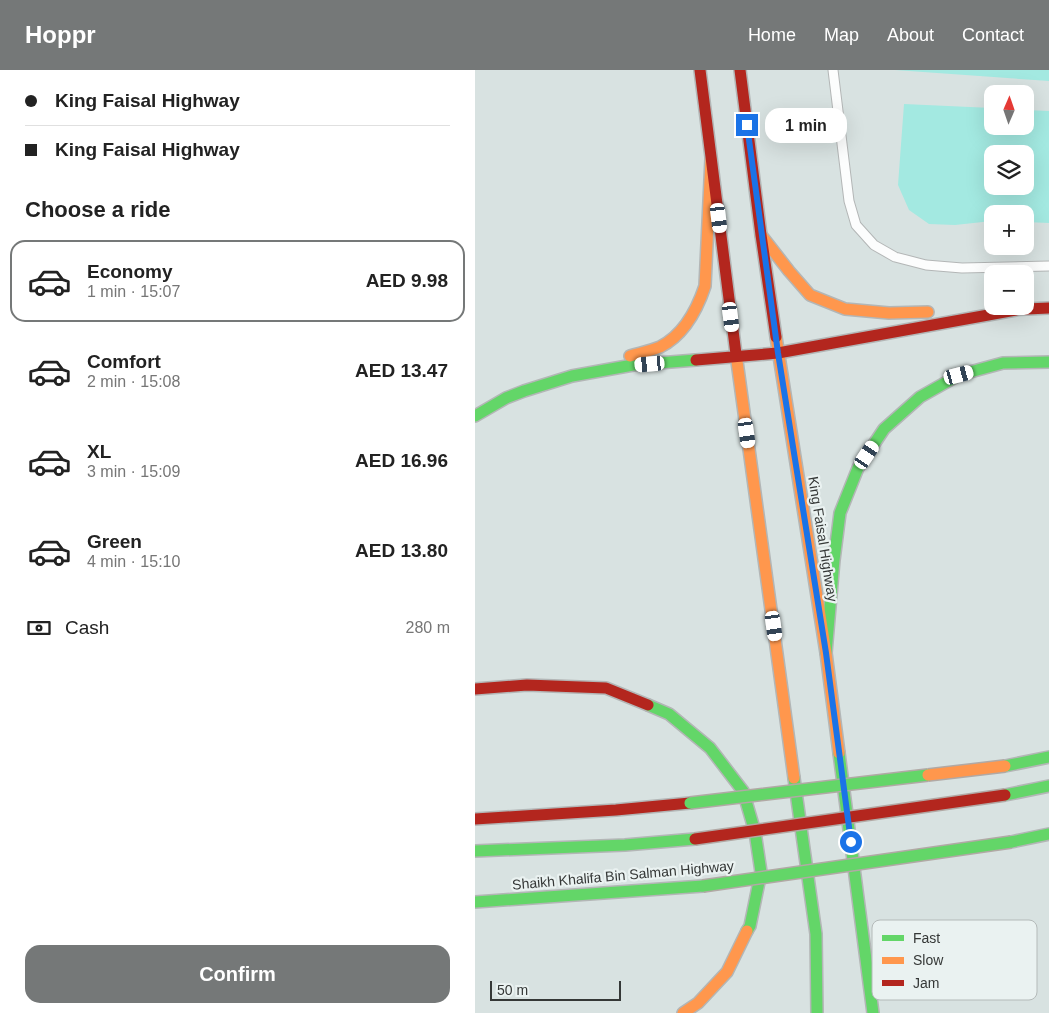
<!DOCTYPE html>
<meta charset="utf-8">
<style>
body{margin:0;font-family:Arial,sans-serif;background:#f2f2f2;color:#222;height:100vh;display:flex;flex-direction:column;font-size:19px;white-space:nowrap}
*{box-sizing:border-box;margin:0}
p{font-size:16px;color:#767676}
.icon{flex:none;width:28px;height:28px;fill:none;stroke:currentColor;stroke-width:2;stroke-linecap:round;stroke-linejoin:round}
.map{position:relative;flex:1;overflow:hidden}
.panel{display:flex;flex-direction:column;background:#fff;width:475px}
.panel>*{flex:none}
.banner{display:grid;align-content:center;height:110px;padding:0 25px;background:#fff}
.needle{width:32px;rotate:2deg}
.fabs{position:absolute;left:509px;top:15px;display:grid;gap:10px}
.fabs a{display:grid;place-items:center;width:50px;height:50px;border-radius:10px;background:#fff;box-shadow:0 5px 20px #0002;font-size:25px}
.scale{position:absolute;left:15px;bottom:12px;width:131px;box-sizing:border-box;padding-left:5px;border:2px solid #353837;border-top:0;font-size:14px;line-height:18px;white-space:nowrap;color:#353837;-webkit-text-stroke:4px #eaf2f1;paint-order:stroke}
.end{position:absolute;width:22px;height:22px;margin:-11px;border:6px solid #1a73e8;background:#fff;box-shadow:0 0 0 2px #fff}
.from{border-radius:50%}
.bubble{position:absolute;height:35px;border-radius:15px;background:#fff;box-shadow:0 5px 20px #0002;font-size:16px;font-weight:600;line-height:35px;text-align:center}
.car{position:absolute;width:15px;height:30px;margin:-15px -8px;border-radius:6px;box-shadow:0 0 4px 1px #0007;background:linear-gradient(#fff 24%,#345 0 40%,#fff 0 76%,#345 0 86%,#fff 0)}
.banner b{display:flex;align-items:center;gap:18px;height:48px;font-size:19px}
.banner b+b{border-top:1px solid #e0e0e0}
.banner i{width:12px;height:12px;background:#222}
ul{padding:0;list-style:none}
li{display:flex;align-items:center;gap:15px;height:82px;margin:0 10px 8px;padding:0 15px;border:2px solid transparent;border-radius:15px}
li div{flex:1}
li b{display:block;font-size:19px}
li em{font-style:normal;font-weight:600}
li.current{border-color:#757878}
li>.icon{width:45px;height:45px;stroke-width:1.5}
h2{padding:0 25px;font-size:22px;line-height:60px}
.pay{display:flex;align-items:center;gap:12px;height:55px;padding:0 25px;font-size:19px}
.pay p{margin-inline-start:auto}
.action{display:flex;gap:10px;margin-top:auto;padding:10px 25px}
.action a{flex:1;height:58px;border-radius:15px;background:#757878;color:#fff;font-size:20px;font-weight:600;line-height:58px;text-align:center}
header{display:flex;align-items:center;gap:30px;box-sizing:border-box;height:70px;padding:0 25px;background:#757878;color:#fff}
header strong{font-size:24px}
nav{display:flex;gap:28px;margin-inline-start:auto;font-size:18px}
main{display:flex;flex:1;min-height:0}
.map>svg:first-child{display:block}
</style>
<header>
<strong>Hoppr</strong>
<nav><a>Home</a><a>Map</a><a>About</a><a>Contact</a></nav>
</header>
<main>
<section class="panel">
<div class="banner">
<b><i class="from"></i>King Faisal Highway</b>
<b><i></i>King Faisal Highway</b>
</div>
<h2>Choose a ride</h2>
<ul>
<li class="current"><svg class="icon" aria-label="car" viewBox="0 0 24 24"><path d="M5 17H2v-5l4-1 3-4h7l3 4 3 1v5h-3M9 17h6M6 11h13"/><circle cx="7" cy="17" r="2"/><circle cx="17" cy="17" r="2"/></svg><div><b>Economy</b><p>1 min · 15:07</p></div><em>AED 9.98</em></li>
<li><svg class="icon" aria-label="car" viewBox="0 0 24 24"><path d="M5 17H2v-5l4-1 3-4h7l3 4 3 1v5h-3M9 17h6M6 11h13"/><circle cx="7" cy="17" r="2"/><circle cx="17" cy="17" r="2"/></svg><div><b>Comfort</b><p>2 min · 15:08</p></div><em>AED 13.47</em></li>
<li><svg class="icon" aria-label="car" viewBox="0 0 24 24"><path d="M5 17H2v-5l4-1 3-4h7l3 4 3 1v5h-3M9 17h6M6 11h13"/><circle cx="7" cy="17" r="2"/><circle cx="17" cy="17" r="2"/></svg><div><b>XL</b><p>3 min · 15:09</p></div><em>AED 16.96</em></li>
<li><svg class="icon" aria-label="car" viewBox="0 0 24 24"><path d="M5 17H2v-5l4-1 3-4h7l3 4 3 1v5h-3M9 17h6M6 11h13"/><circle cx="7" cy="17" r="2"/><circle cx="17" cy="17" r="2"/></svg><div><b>Green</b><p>4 min · 15:10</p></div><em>AED 13.80</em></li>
</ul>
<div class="pay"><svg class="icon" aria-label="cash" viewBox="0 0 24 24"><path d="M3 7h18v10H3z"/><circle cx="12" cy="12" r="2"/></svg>Cash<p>280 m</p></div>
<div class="action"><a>Confirm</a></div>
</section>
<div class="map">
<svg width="574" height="943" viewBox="0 0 574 943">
<rect width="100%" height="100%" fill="#ecf0f0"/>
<path fill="#d8e2e1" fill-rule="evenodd" d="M0,0H574V943H0ZM518,24H550V56H518ZM518,84H550V116H518ZM518,144H550V176H518ZM518,204H550V236H518Z"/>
<path fill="#a3e9e1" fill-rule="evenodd" d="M420,0H574V11Z
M429,34L517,38L518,56H550V40L574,41V153L550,152V144H518L517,151L480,155L454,154L434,140L423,115ZM518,84H550V116H518Z"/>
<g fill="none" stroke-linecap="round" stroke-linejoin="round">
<g stroke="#b3b6b6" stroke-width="11">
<path id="lane" d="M358,0L374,131L381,155L399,175L420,187L451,195L487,198L574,196"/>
</g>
<g stroke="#b3b6b6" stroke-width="14">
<path id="fast" d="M0,346L31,328L49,321L97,306L158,295L221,290
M351,583L359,490L365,443L383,398L409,359L445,327L484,305L528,293L574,292
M173,635L194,644L235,678L268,721L280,762L286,802L275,856L272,861
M364,683L398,943
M530,696L574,687
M319,708L341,864L342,943
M530,725L574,716
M536,772L574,764
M0,781L150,775L220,769
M0,832L228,816"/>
</g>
<g stroke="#b3b6b6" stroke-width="14">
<path id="slow" d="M286,165L314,201L335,225L370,239L414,243L453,242
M301,267L351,583L364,683
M261,284L319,708
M155,286C165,283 175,281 185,277C209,265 222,240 230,216L236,89
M208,943L223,933L252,902L272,861"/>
</g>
<g stroke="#b3b6b6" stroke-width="14">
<path id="jam" d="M225,0L261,284
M265,0L286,165L301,267
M528,240L574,238
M221,290L303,283L546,239
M0,619L52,615L131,618L173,635
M0,749L141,740L215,733"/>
</g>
<use href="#lane" stroke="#fcfdfd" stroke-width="9"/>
<use href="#fast" stroke="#63d668" stroke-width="11"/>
<use href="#slow" stroke="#ff974d" stroke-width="11"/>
<use href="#jam" stroke="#b3261e" stroke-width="11"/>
<g stroke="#b1a9a5" stroke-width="14" stroke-linecap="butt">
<path id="fast-bridge" d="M215,733L453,705
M228,816L536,772"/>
</g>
<g stroke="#b1a9a5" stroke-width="14" stroke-linecap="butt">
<path id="slow-bridge" d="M453,705L530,696"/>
</g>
<g stroke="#b1a9a5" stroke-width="14" stroke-linecap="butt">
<path id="jam-bridge" d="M220,769L530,725"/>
</g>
<use href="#fast-bridge" stroke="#63d668" stroke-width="11"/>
<use href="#slow-bridge" stroke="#ff974d" stroke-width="11"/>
<use href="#jam-bridge" stroke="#b3261e" stroke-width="11"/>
</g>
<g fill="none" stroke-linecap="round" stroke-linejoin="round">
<path stroke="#1a73e8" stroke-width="6" d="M272,55L303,283L351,583L376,772"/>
</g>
<g text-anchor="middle" stroke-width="4.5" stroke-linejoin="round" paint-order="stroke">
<g font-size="14" fill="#353837" stroke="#eaf2f1">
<text transform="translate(348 469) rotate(81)" y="5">King Faisal Highway</text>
<text transform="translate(148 805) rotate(-5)" y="5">Shaikh Khalifa Bin Salman Highway</text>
</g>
</g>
<rect x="397" y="850" width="165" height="80" rx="8" fill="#eaf2f1" stroke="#b4bab9" stroke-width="1"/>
<rect x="407" y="865" width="22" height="6" fill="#63d668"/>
<rect x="407" y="887" width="22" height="7" fill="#ff974d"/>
<rect x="407" y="910" width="22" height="6" fill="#b3261e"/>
<g font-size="14" fill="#353837">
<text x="438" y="873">Fast</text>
<text x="438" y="895">Slow</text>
<text x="438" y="918">Jam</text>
</g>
</svg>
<div class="fabs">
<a><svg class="needle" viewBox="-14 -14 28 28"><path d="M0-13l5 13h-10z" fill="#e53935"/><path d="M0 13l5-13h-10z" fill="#767676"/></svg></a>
<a><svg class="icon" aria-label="layers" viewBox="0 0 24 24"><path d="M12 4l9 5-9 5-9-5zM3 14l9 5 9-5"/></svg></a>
<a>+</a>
<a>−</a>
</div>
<div class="scale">50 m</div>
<i class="end from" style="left:376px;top:772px"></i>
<i class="end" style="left:272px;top:55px"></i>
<div class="bubble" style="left:290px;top:38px;width:82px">1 min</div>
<i class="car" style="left:244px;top:148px;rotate:173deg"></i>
<i class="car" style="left:256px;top:247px;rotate:173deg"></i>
<i class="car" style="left:175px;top:294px;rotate:265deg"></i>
<i class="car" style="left:484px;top:305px;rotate:75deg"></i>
<i class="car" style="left:272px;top:363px;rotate:172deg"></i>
<i class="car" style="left:392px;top:385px;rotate:34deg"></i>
<i class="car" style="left:299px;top:556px;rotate:172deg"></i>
</div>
</main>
